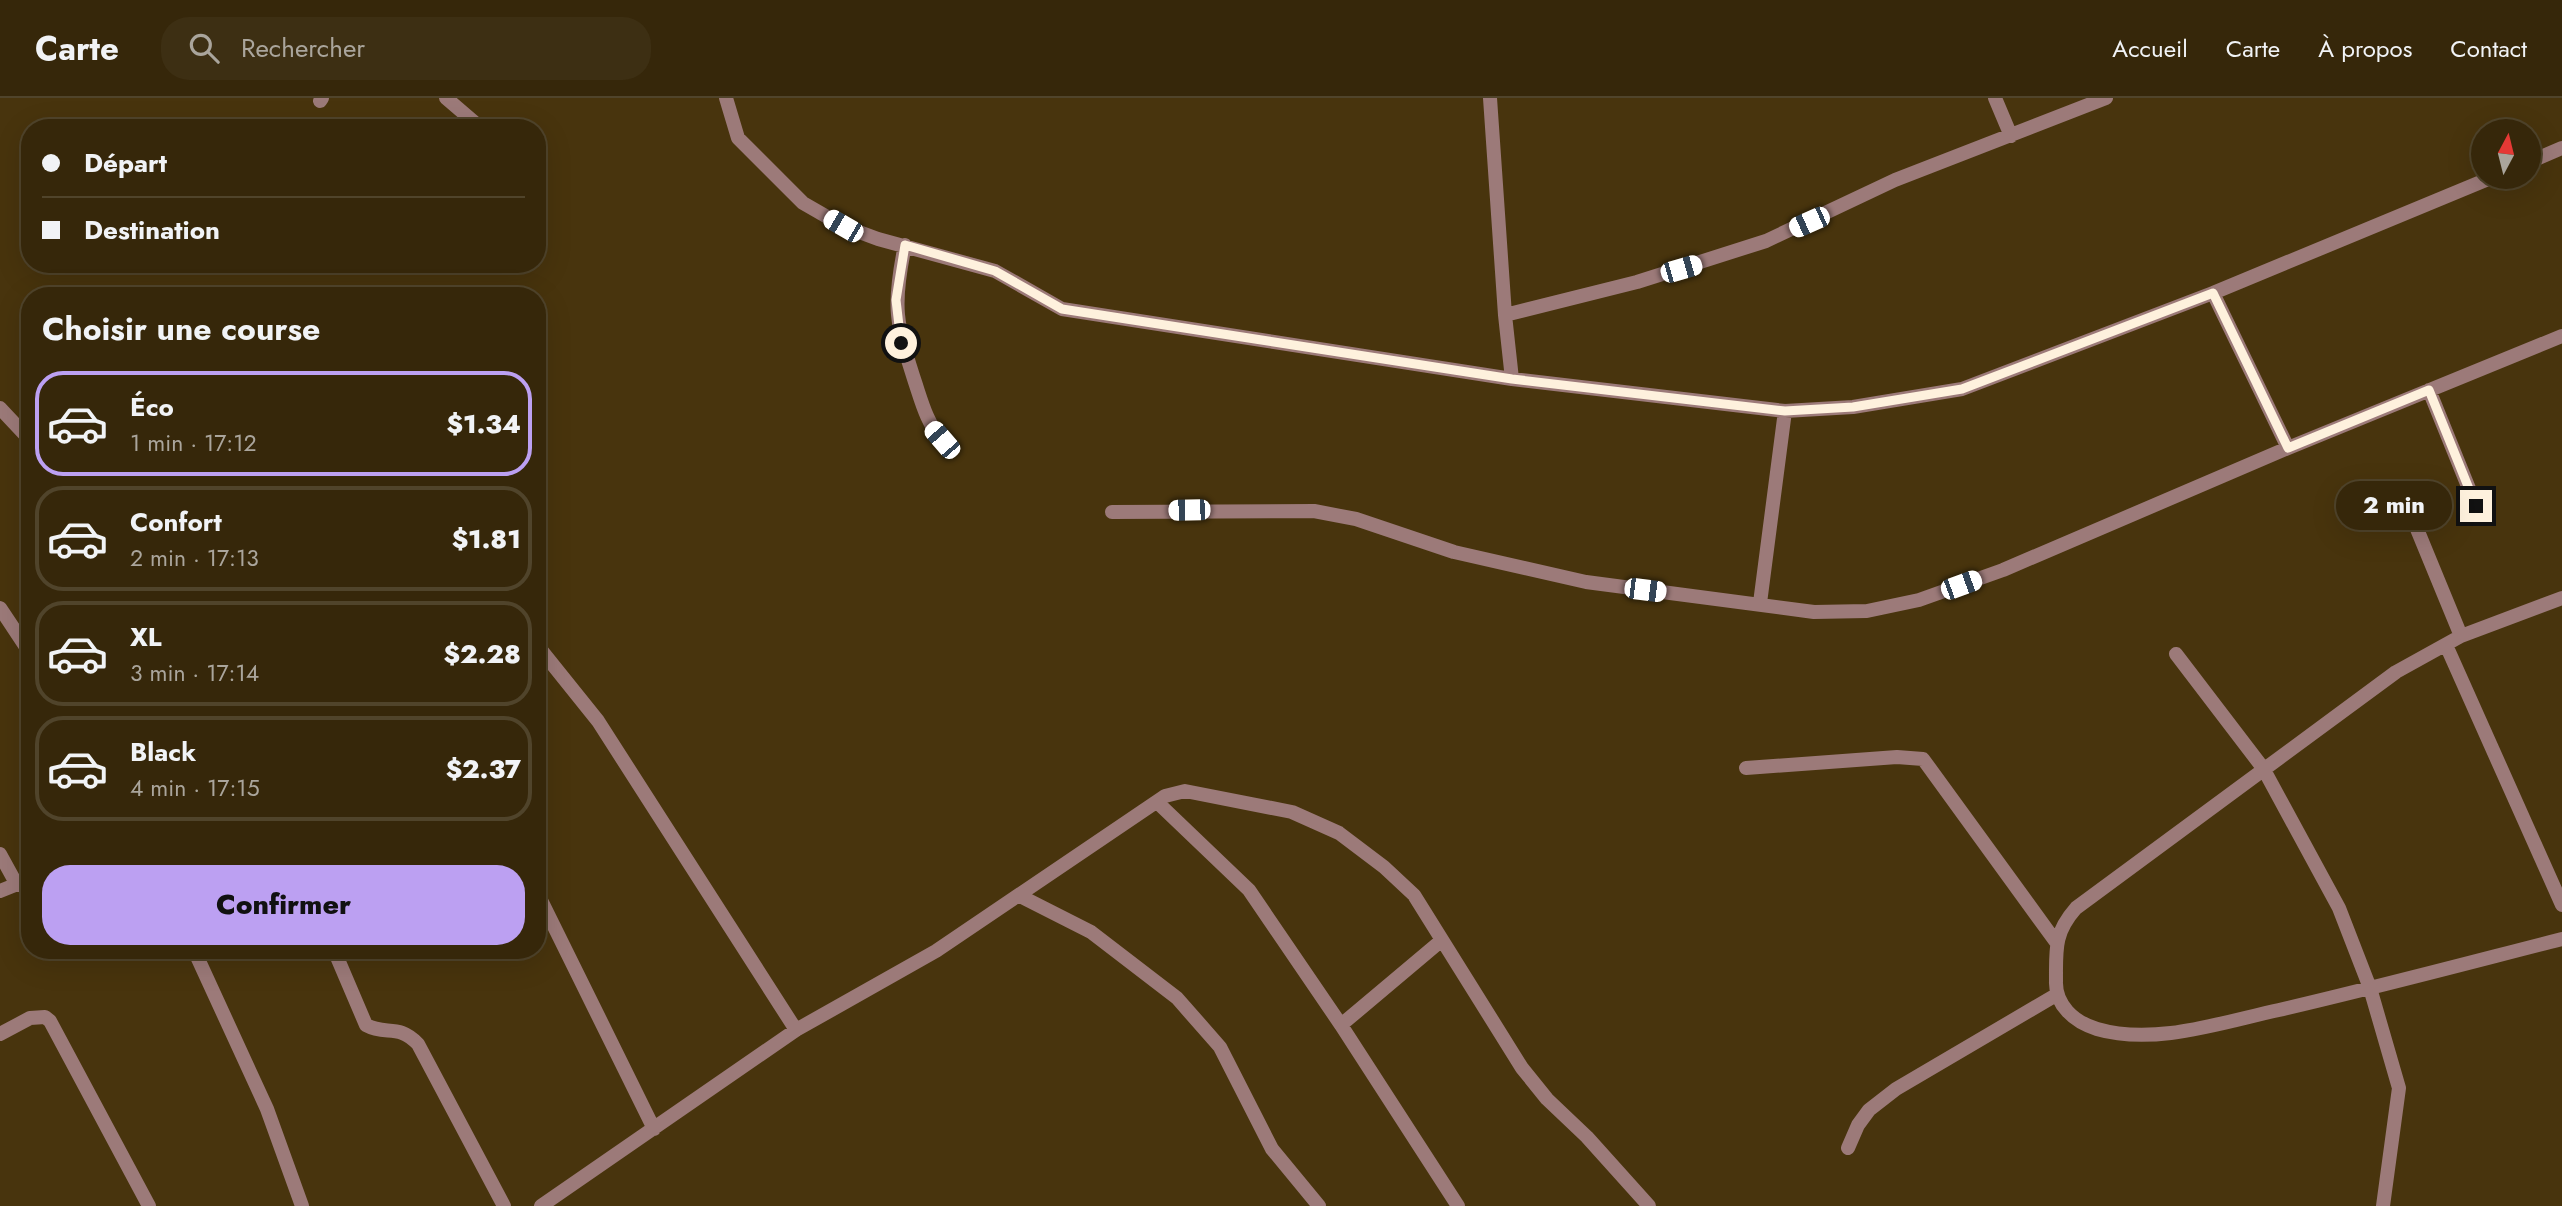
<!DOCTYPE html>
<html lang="fr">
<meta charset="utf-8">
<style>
body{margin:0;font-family:Jost,sans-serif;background:#3d2f13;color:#f1f3f6;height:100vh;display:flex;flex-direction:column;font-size:26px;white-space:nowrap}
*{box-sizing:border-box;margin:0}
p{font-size:23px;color:#aaa59c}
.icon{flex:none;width:38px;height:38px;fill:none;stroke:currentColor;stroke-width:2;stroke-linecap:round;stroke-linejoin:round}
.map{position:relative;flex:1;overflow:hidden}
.sheet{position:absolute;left:21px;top:189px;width:525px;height:672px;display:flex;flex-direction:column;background:#36270a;border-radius:28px;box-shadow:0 7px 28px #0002,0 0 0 2px #50442b}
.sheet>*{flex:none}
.top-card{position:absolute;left:21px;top:21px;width:525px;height:154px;border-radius:28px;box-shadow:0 7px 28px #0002,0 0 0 2px #50442b;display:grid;align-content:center;height:154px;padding:0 21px;background:#36270a}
.needle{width:46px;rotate:7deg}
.fabs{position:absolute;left:2471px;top:21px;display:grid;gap:14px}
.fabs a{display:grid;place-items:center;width:70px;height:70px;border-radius:50%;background:#36270a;box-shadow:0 7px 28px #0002,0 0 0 2px #50442b;font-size:35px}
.end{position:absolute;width:32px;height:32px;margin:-16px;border:9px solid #fef1dd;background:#111;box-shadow:0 0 0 4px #111}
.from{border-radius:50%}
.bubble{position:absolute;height:49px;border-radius:24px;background:#36270a;box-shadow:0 7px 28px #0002,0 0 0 2px #50442b;font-size:23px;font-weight:800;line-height:49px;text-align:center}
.car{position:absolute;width:21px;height:42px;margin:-21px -10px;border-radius:9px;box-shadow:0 0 5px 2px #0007;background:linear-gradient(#fff 24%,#345 0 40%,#fff 0 76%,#345 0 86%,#fff 0)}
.top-card b{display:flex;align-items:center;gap:24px;height:66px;font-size:26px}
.top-card b+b{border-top:2px solid #50442b}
.top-card i{width:18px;height:18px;background:#f1f3f6}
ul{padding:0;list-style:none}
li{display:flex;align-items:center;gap:21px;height:105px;margin:0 14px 10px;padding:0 7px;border:4px solid #50442b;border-radius:28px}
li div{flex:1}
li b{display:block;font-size:26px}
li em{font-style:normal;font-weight:800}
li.on{border-color:#bca0f2}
li>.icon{width:63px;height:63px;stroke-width:1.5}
h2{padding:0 21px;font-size:32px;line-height:84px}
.action{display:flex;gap:14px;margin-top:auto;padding:14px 21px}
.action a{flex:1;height:80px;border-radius:28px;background:#bca0f2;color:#111;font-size:28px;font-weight:800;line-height:80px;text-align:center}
header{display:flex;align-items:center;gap:42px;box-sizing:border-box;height:98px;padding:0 35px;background:#36270a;border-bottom:2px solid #50442b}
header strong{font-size:33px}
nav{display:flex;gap:38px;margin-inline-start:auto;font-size:24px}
.search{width:490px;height:63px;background:#3d2f13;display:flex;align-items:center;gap:18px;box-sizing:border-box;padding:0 24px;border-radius:28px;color:#aaa59c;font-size:26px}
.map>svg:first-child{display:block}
</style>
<header>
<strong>Carte</strong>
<div class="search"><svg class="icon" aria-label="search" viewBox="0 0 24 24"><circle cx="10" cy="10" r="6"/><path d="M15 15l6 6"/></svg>Rechercher</div>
<nav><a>Accueil</a><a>Carte</a><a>À propos</a><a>Contact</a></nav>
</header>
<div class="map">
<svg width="2562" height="1108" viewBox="0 0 2562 1108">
<rect width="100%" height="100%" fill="#48340d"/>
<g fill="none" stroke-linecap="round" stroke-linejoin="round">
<path stroke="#9c7a79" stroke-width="14" d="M446,0L481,30
M726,0L738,40L803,105L843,128L878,141L995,173L1062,211L1512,281L1785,313L1853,309L1962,291L2213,195L2493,79
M1490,0L1505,217
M1995,0L2011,38
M320,3L322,0
M2529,64L2562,50
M905,147C892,209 896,225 915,284C922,305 927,325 942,342
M2213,195L2288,350
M1512,281L1505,217L1637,184L1766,143L1895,82L2106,0
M2429,292L2476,408
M0,310L30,342
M1112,414L1314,413L1356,421L1454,454L1586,484L1814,514L1867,513L1919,502L2003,472L2288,350L2562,238
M2417,431L2461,538
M2562,500L2461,538L2396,574L2076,810C2054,835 2056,851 2056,883C2055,907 2074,924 2097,931C2155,948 2223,924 2279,912C2374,890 2468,865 2562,841
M1760,505L1785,313
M0,510L30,555
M537,547L598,623L796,932
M2446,547L2562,807
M2176,556L2263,670L2339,810L2370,890L2399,990L2383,1108
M1746,670L1897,659L1923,661L2056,844
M1157,704L1249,792L1341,927L1458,1108
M0,756L17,787
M0,793L30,781
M537,794L654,1031
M1020,798L1091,834L1177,900L1220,949L1272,1051L1319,1108
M194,852L267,1011L302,1108
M334,852L366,927C386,938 398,925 418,946L504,1108
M1341,927L1442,842
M0,936L30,920L45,919L50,923L149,1108
M1848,1050L1858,1027L1869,1012L1896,991L2056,897
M541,1108L796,932L936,853L1165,698L1185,693L1292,714L1339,735L1384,769L1414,797L1522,970L1547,1001L1587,1039L1649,1108"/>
</g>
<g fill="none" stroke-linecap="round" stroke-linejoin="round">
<path stroke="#fef1dd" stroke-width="9" d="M901,245L896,202L905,147L995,173L1062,211L1512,281L1785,313L1853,309L1962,291L2213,195L2288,350L2429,292L2476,408"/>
</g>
</svg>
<div class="fabs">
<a><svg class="needle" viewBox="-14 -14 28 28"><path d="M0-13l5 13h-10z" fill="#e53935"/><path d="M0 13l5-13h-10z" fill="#aaa59c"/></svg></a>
</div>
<i class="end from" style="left:901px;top:245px"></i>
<i class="end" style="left:2476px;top:408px"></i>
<div class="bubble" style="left:2336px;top:383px;width:116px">2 min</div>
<i class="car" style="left:1809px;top:124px;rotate:246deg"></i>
<i class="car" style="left:843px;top:128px;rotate:300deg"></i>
<i class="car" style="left:1681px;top:171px;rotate:74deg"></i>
<i class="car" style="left:942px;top:342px;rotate:319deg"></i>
<i class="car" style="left:1189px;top:412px;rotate:269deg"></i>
<i class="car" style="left:1961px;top:487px;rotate:70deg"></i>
<i class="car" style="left:1645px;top:492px;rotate:97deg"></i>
<div class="top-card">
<b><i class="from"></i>Départ</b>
<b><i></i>Destination</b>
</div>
<section class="sheet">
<h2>Choisir une course</h2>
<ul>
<li class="on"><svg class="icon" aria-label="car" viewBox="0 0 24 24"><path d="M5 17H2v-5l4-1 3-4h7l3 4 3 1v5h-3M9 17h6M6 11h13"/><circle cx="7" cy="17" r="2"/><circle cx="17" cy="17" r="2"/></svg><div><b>Éco</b><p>1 min · 17:12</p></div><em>$1.34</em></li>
<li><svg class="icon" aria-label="car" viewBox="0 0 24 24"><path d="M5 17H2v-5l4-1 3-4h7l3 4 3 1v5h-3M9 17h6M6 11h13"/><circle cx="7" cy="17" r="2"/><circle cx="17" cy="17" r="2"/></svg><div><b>Confort</b><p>2 min · 17:13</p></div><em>$1.81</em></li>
<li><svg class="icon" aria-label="car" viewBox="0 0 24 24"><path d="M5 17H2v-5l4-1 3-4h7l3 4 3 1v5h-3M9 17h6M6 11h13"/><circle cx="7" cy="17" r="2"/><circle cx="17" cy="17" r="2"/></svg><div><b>XL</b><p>3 min · 17:14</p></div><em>$2.28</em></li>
<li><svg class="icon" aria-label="car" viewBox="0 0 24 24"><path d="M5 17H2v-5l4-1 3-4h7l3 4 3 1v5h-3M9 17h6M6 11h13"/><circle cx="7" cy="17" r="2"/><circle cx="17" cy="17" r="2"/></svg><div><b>Black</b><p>4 min · 17:15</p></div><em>$2.37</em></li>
</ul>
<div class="action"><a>Confirmer</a></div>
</section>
</div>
